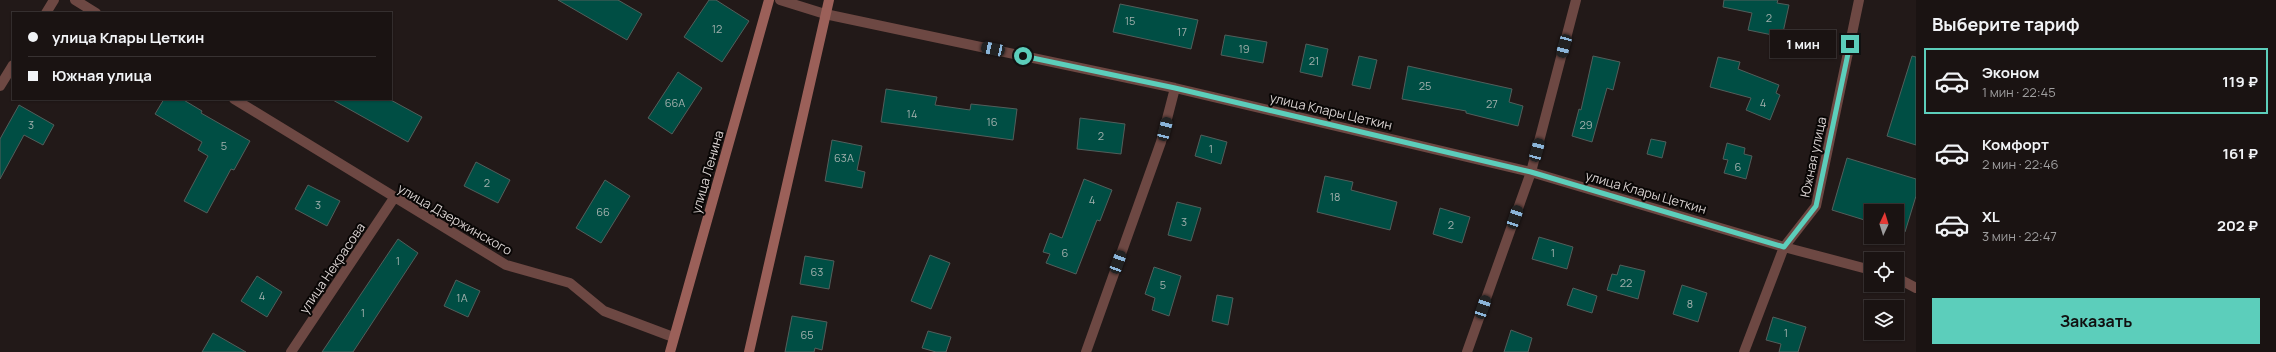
<!DOCTYPE html>
<html lang="ru">
<meta charset="utf-8">
<style>
body{margin:0;font-family:Manrope,sans-serif;background:#272020;color:#f1f3f6;height:100vh;display:flex;flex-direction:column;font-size:15px;white-space:nowrap}
*{box-sizing:border-box;margin:0}
p{font-size:13px;color:#9f9e9f}
.icon{flex:none;width:22px;height:22px;fill:none;stroke:currentColor;stroke-width:2;stroke-linecap:round;stroke-linejoin:round}
.map{position:relative;flex:1;overflow:hidden}
.drawer{display:flex;flex-direction:column;background:#1a1312;width:360px}
.drawer>*{flex:none}
.top-card{position:absolute;left:12px;top:12px;width:380px;height:88px;border-radius:0px;box-shadow:0 1px 3px #0004,0 0 0 1px #383232;display:grid;align-content:center;height:88px;padding:0 16px;background:#1a1312}
.needle{width:26px;rotate:4deg}
.tools{position:absolute;left:1864px;top:204px;display:grid;gap:8px}
.tools a{display:grid;place-items:center;width:40px;height:40px;border-radius:0px;background:#1a1312;box-shadow:0 1px 3px #0004,0 0 0 1px #383232;font-size:20px}
.end{position:absolute;width:18px;height:18px;margin:-9px;border:5px solid #5ccebb;background:#111;box-shadow:0 0 0 2px #111}
.from{border-radius:50%}
.bubble{position:absolute;height:28px;border-radius:0px;background:#1a1312;box-shadow:0 1px 3px #0004,0 0 0 1px #383232;font-size:13px;font-weight:700;line-height:28px;text-align:center}
.car{position:absolute;width:12px;height:24px;margin:-12px -6px;border-radius:5px;box-shadow:0 0 3px 1px #0007;background:linear-gradient(#222 24%,#8ab4d8 0 40%,#222 0 76%,#8ab4d8 0 86%,#222 0)}
.top-card b{display:flex;align-items:center;gap:14px;height:38px;font-size:15px}
.top-card b+b{border-top:1px solid #383232}
.top-card i{width:10px;height:10px;background:#f1f3f6}
ul{padding:0;list-style:none}
li{display:flex;align-items:center;gap:12px;height:66px;margin:0 8px 6px;padding:0 8px;border:2px solid transparent;border-radius:0px}
li div{flex:1}
li b{display:block;font-size:15px}
li em{font-style:normal;font-weight:700}
li.selected{border-color:#5ccebb}
li>.icon{width:36px;height:36px;stroke-width:1.5}
h2{padding:0 16px;font-size:18px;line-height:48px}
.action{display:flex;gap:8px;margin-top:auto;padding:8px 16px}
.action a{flex:1;height:46px;border-radius:0px;background:#5ccebb;color:#111;font-size:16px;font-weight:700;line-height:46px;text-align:center}
main{display:flex;flex:1;min-height:0}
.map>svg:first-child{display:block}
</style>
<main>
<div class="map">
<svg width="1916" height="352" viewBox="0 0 1916 352">
<rect width="100%" height="100%" fill="#221918"/>
<path fill="#004e44" stroke="#525e5b" d="M558,0H618L642,14L627,40Z
M709,0H716L749,21L722,62L684,37Z
M1724,0H1778L1777,3L1789,5L1782,37L1748,30L1752,13L1723,7Z
M1120,4L1198,20L1191,49L1113,32Z
M1225,35L1267,42L1263,63L1221,55Z
M1306,44L1328,49L1322,77L1300,72Z
M1359,56L1377,60L1370,89L1352,85Z
M1593,56L1620,62L1613,90L1607,88L1592,142L1572,136L1579,109L1581,110Z
M1912,56L1916,57V145L1887,136Z
M1718,57L1740,62L1738,69L1779,85L1776,93L1780,95L1770,120L1746,110L1751,98L1710,87Z
M1408,66L1512,89L1509,102L1523,106L1518,126L1466,113V111L1402,99Z
M678,72L702,88L672,134L648,118Z
M886,89L937,97L935,105L970,110L971,104L1017,109L1013,140L881,122Z
M164,99H182L202,111L201,113L250,141L234,170L231,169L207,213L184,201L208,156L198,150L202,142L155,114Z
M331,99H389L422,117L408,142Z
M19,105L54,125L43,145L24,135L0,179V139Z
M1080,118L1125,124L1121,154L1077,149Z
M1201,135L1227,142L1221,164L1195,156Z
M1651,139L1666,142L1662,158L1647,154Z
M832,140L862,146L857,170L865,172L862,188L825,181Z
M1727,143L1745,148L1744,154L1752,156L1746,179L1724,173L1728,160L1723,159Z
M1847,158L1916,179V196L1905,232L1897,229V211H1871V222L1832,210Z
M476,162L510,180L498,203L464,186Z
M1325,176L1353,182L1351,190L1397,202L1390,230L1317,212Z
M1084,179L1112,190L1100,221L1097,220L1076,274L1046,263L1050,254L1043,252L1050,233L1062,238Z
M605,180L630,196L601,243L576,228Z
M308,185L340,201L327,226L295,209Z
M1177,202L1201,208L1191,241L1168,235Z
M1440,208L1470,217L1462,243L1433,234Z
M1539,237L1573,247L1567,269L1532,259Z
M398,239L418,253L353,352H322Z
M930,255L950,263L931,309L911,301Z
M805,256L834,261L829,289L800,284Z
M1620,265L1645,271L1638,299L1607,290L1612,274L1617,275Z
M1154,267L1181,276L1169,316L1152,310L1155,298L1145,294Z
M257,276L282,292L267,317L241,301Z
M456,280L480,291L468,317L444,306Z
M1682,285L1707,293L1698,322L1673,314Z
M1573,288L1597,296L1592,313L1567,305Z
M1217,295L1233,298L1228,325L1212,321Z
M792,316L827,322L822,350L815,348L814,352H785Z
M1773,317L1806,327L1798,352H1779L1781,344L1766,340Z
M1511,330L1532,338L1528,352H1504Z
M928,331L951,337L946,352H936L922,348Z
M213,333L246,352H202Z"/>
<g fill="none" stroke-linecap="round" stroke-linejoin="round">
<path stroke="#6d4843" stroke-width="10" d="M75,0L96,13
M780,0L825,14L1175,88L1531,172L1784,247L1871,270
M46,13L54,0
M0,86L13,65
M234,99L506,265L570,283L604,311L673,337
M1897,278L1916,288
M291,352L394,198
M1086,352L1161,142L1175,88
M1467,352L1531,172L1576,0
M1744,352L1784,247L1816,206L1859,0"/>
<path stroke="#9b6059" stroke-width="10" d="M670,352L769,0
M749,352L829,0"/>
</g>
<g fill="none" stroke-linecap="round" stroke-linejoin="round">
<path stroke="#5ccebb" stroke-width="5" d="M1023,56L1175,88L1531,172L1784,247L1816,206L1850,44"/>
</g>
<g text-anchor="middle" stroke-width="4" stroke-linejoin="round" paint-order="stroke">
<g font-size="11" fill="#a2b0ad">
<text x="1769" y="22">2</text>
<text x="1130" y="25">15</text>
<text x="717" y="33">12</text>
<text x="1182" y="36">17</text>
<text x="1244" y="53">19</text>
<text x="1314" y="65">21</text>
<text x="1425" y="90">25</text>
<text x="675" y="107">66А</text>
<text x="1763" y="107">4</text>
<text x="1492" y="108">27</text>
<text x="912" y="118">14</text>
<text x="992" y="126">16</text>
<text x="31" y="129">3</text>
<text x="1586" y="129">29</text>
<text x="1101" y="140">2</text>
<text x="224" y="150">5</text>
<text x="1211" y="153">1</text>
<text x="844" y="162">63А</text>
<text x="1738" y="171">6</text>
<text x="487" y="187">2</text>
<text x="1335" y="201">18</text>
<text x="1092" y="204">4</text>
<text x="318" y="209">3</text>
<text x="603" y="216">66</text>
<text x="1184" y="226">3</text>
<text x="1451" y="229">2</text>
<text x="1065" y="257">6</text>
<text x="1553" y="257">1</text>
<text x="398" y="265">1</text>
<text x="817" y="276">63</text>
<text x="1626" y="287">22</text>
<text x="1163" y="289">5</text>
<text x="262" y="300">4</text>
<text x="462" y="302">1А</text>
<text x="1690" y="308">8</text>
<text x="363" y="317">1</text>
<text x="1786" y="337">1</text>
<text x="807" y="339">65</text>
</g>
<g font-size="13" fill="#d8d1d0" stroke="#090605">
<text transform="translate(1331 111) rotate(13)" y="5">улица Клары Цеткин</text>
<text transform="translate(1813 157) rotate(-78)" y="5">Южная улица</text>
<text transform="translate(707 172) rotate(-74)" y="5">улица Ленина</text>
<text transform="translate(1646 192) rotate(16)" y="5">улица Клары Цеткин</text>
<text transform="translate(455 219) rotate(30)" y="5">улица Дзержинского</text>
<text transform="translate(332 268) rotate(-56)" y="5">улица Некрасова</text>
</g>
</g>
</svg>
<div class="tools">
<a><svg class="needle" viewBox="-14 -14 28 28"><path d="M0-13l5 13h-10z" fill="#e53935"/><path d="M0 13l5-13h-10z" fill="#9f9e9f"/></svg></a>
<a><svg class="icon" aria-label="locate" viewBox="0 0 24 24"><circle cx="12" cy="12" r="6"/><path d="M12 2v4M12 18v4M2 12h4M18 12h4"/></svg></a>
<a><svg class="icon" aria-label="layers" viewBox="0 0 24 24"><path d="M12 4l9 5-9 5-9-5zM3 14l9 5 9-5"/></svg></a>
</div>
<i class="end from" style="left:1023px;top:56px"></i>
<i class="end" style="left:1850px;top:44px"></i>
<div class="bubble" style="left:1770px;top:30px;width:66px">1 мин</div>
<i class="car" style="left:1564px;top:46px;rotate:195deg"></i>
<i class="car" style="left:993px;top:49px;rotate:282deg"></i>
<i class="car" style="left:1165px;top:129px;rotate:14deg"></i>
<i class="car" style="left:1537px;top:150px;rotate:15deg"></i>
<i class="car" style="left:1515px;top:217px;rotate:19deg"></i>
<i class="car" style="left:1118px;top:262px;rotate:20deg"></i>
<i class="car" style="left:1483px;top:307px;rotate:19deg"></i>
<div class="top-card">
<b><i class="from"></i>улица Клары Цеткин</b>
<b><i></i>Южная улица</b>
</div>
</div>
<section class="drawer">
<h2>Выберите тариф</h2>
<ul>
<li class="selected"><svg class="icon" aria-label="car" viewBox="0 0 24 24"><path d="M5 17H2v-5l4-1 3-4h7l3 4 3 1v5h-3M9 17h6M6 11h13"/><circle cx="7" cy="17" r="2"/><circle cx="17" cy="17" r="2"/></svg><div><b>Эконом</b><p>1 мин · 22:45</p></div><em>119 ₽</em></li>
<li><svg class="icon" aria-label="car" viewBox="0 0 24 24"><path d="M5 17H2v-5l4-1 3-4h7l3 4 3 1v5h-3M9 17h6M6 11h13"/><circle cx="7" cy="17" r="2"/><circle cx="17" cy="17" r="2"/></svg><div><b>Комфорт</b><p>2 мин · 22:46</p></div><em>161 ₽</em></li>
<li><svg class="icon" aria-label="car" viewBox="0 0 24 24"><path d="M5 17H2v-5l4-1 3-4h7l3 4 3 1v5h-3M9 17h6M6 11h13"/><circle cx="7" cy="17" r="2"/><circle cx="17" cy="17" r="2"/></svg><div><b>XL</b><p>3 мин · 22:47</p></div><em>202 ₽</em></li>
</ul>
<div class="action"><a>Заказать</a></div>
</section>
</main>
